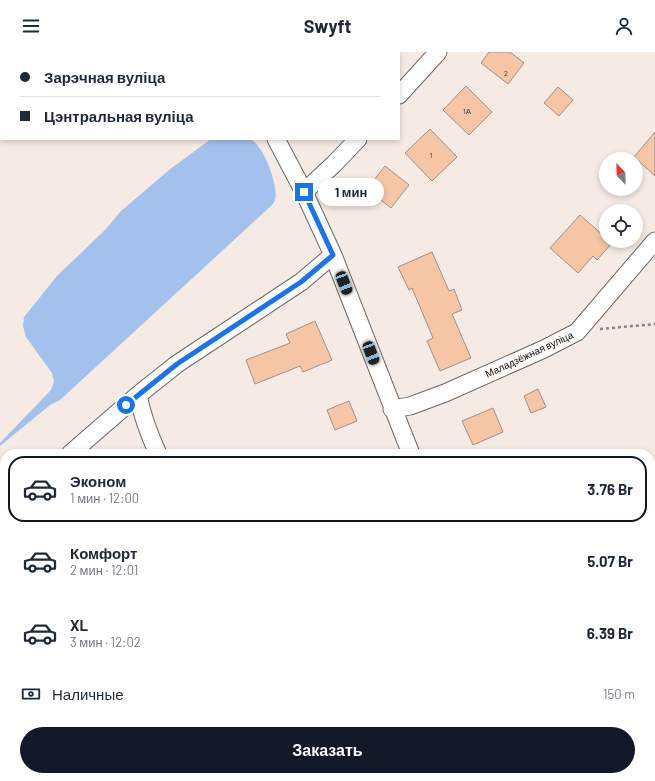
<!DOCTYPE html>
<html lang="ru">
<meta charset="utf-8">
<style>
body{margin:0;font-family:Barlow,sans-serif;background:#f2f2f3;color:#1f2937;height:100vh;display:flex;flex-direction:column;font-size:15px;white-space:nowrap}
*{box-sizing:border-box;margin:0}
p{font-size:13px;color:#747a83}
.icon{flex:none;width:22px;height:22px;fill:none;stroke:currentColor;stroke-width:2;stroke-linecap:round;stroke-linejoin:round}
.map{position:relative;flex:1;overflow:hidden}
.side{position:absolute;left:0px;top:397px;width:655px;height:332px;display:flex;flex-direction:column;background:#fff;border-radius:16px 16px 0 0;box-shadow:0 2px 6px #0003}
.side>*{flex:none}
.banner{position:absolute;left:0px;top:0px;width:400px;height:88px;box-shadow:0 2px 6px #0003;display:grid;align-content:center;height:88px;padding:0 20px;background:#fff}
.needle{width:26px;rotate:337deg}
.tools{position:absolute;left:599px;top:100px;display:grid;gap:8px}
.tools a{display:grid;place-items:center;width:44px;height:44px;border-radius:50%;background:#fff;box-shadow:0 2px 6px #0003;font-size:20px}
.end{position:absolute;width:18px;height:18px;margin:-9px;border:5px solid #1a73e8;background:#fff;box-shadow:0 0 0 2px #fff}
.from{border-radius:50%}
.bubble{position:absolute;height:28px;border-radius:14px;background:#fff;box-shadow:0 2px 6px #0003;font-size:13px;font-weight:700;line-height:28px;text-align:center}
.car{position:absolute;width:12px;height:24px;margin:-12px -6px;border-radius:5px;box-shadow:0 0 3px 1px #0007;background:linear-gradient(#222 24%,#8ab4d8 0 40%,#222 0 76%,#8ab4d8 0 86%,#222 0)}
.banner b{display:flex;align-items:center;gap:14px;height:38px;font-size:15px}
.banner b+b{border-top:1px solid #e0e1e3}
.banner i{width:10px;height:10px;background:#1f2937}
ul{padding:7px 0 0;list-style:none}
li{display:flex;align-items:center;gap:12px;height:66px;margin:0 8px 6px;padding:0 12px;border:2px solid transparent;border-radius:16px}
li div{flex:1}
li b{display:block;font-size:15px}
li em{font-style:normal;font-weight:700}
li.on{border-color:#111827}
li>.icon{width:36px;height:36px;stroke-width:1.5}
.pay{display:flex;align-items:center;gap:10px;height:44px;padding:0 20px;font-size:15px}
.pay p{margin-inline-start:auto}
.button{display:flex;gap:8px;margin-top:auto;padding:8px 20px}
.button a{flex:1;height:46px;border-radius:24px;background:#111827;color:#fff;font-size:16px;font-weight:700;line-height:46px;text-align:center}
header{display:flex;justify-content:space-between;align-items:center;height:52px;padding:0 20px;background:#fff;font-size:18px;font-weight:700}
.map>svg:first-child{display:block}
</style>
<header><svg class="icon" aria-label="menu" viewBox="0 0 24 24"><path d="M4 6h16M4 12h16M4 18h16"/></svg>Swyft<svg class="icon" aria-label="person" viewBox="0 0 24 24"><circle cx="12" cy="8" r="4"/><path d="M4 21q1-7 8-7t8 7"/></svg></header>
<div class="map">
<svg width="655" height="729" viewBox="0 0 655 729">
<rect width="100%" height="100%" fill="#f5eae4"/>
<path fill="#a3c1ec" d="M211,87C221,87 239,85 249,87C263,90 279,135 275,147C275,150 273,151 272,153L60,348L50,353L0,394V391L51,338L54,329L52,321L26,285L23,274L24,265L57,224L106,177L120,160L169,118Z"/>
<path fill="#f5c5a5" stroke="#9b928c" d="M489,0H510L524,11L508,32L481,11Z
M466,34L492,60L469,83L443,58Z
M558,35L573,48L559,64L544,51Z
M430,77L457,105L432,129L405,101Z
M655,80V124L634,105Z
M385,114L409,133L391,156L367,137Z
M580,163L606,186V189H610L612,191L597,208L593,204L578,221L550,196Z
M432,200L449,239L454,237L462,258L452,262L471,306L440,319L427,289L433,286L412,236L409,238L398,215Z
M315,269L332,308L303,320L300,314L255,332L246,308L290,291L286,282Z
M538,337L546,355L531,361L524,344Z
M349,349L357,369L335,378L327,358Z
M493,356L503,380L473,393L462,369Z"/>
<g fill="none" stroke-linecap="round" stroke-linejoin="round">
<g stroke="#6f6761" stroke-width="19">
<path id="street" d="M231,0L232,1
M399,43L438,0
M276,87L304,140L333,203L411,402
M304,140L334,112L358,87
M138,343C142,364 149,382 158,402
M392,357L410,354L445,341L544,297L577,280L655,189
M70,402L138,343L177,312L301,230L333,203
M0,463L5,459
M0,605L5,616
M56,724L59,729
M301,724L303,729
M543,724L545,729
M346,729L353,724"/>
</g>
<path stroke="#89817d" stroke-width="2.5" stroke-dasharray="3 3" stroke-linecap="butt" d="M600,277L655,272"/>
<use href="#street" stroke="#fff" stroke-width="17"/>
</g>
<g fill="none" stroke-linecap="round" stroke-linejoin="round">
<path stroke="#1a73e8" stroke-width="5" d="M126,353L177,312L301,230L333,203L304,140"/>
</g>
<g text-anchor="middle" stroke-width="3" stroke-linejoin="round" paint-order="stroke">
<g font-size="8" fill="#4b3c33">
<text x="506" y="24">2</text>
<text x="467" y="62">1А</text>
<text x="431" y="106">1</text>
</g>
<g font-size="10" fill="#120f0d" stroke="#fff9f5">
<text transform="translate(529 302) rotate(-25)" y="4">Маладзёжная вуліца</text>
</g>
</g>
</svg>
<div class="tools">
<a><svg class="needle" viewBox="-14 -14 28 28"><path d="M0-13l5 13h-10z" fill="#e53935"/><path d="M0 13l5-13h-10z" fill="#747a83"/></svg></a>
<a><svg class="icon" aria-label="locate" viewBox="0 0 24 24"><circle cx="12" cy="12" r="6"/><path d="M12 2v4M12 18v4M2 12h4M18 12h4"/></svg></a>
</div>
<i class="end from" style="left:126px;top:353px"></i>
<i class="end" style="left:304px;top:140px"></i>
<div class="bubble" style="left:318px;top:126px;width:66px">1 мин</div>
<i class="car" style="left:344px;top:231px;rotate:159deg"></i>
<i class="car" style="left:371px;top:301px;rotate:159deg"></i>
<div class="banner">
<b><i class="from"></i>Зарэчная вуліца</b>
<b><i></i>Цэнтральная вуліца</b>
</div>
<section class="side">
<ul>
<li class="on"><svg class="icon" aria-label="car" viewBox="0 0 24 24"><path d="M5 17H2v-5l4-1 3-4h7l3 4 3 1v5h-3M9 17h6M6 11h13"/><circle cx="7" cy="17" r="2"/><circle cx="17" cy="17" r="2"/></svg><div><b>Эконом</b><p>1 мин · 12:00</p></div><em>3.76 Br</em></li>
<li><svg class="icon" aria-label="car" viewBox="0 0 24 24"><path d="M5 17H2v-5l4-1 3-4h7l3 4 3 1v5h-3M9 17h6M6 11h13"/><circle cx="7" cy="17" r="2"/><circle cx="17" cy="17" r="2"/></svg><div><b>Комфорт</b><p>2 мин · 12:01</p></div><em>5.07 Br</em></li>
<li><svg class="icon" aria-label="car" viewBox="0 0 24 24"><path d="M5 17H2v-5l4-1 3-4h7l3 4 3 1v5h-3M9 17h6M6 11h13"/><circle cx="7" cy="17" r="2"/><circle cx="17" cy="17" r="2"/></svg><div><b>XL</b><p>3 мин · 12:02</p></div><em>6.39 Br</em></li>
</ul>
<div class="pay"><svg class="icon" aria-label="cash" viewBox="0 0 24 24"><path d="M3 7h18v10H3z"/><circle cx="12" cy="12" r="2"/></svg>Наличные<p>150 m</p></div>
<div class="button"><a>Заказать</a></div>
</section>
</div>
